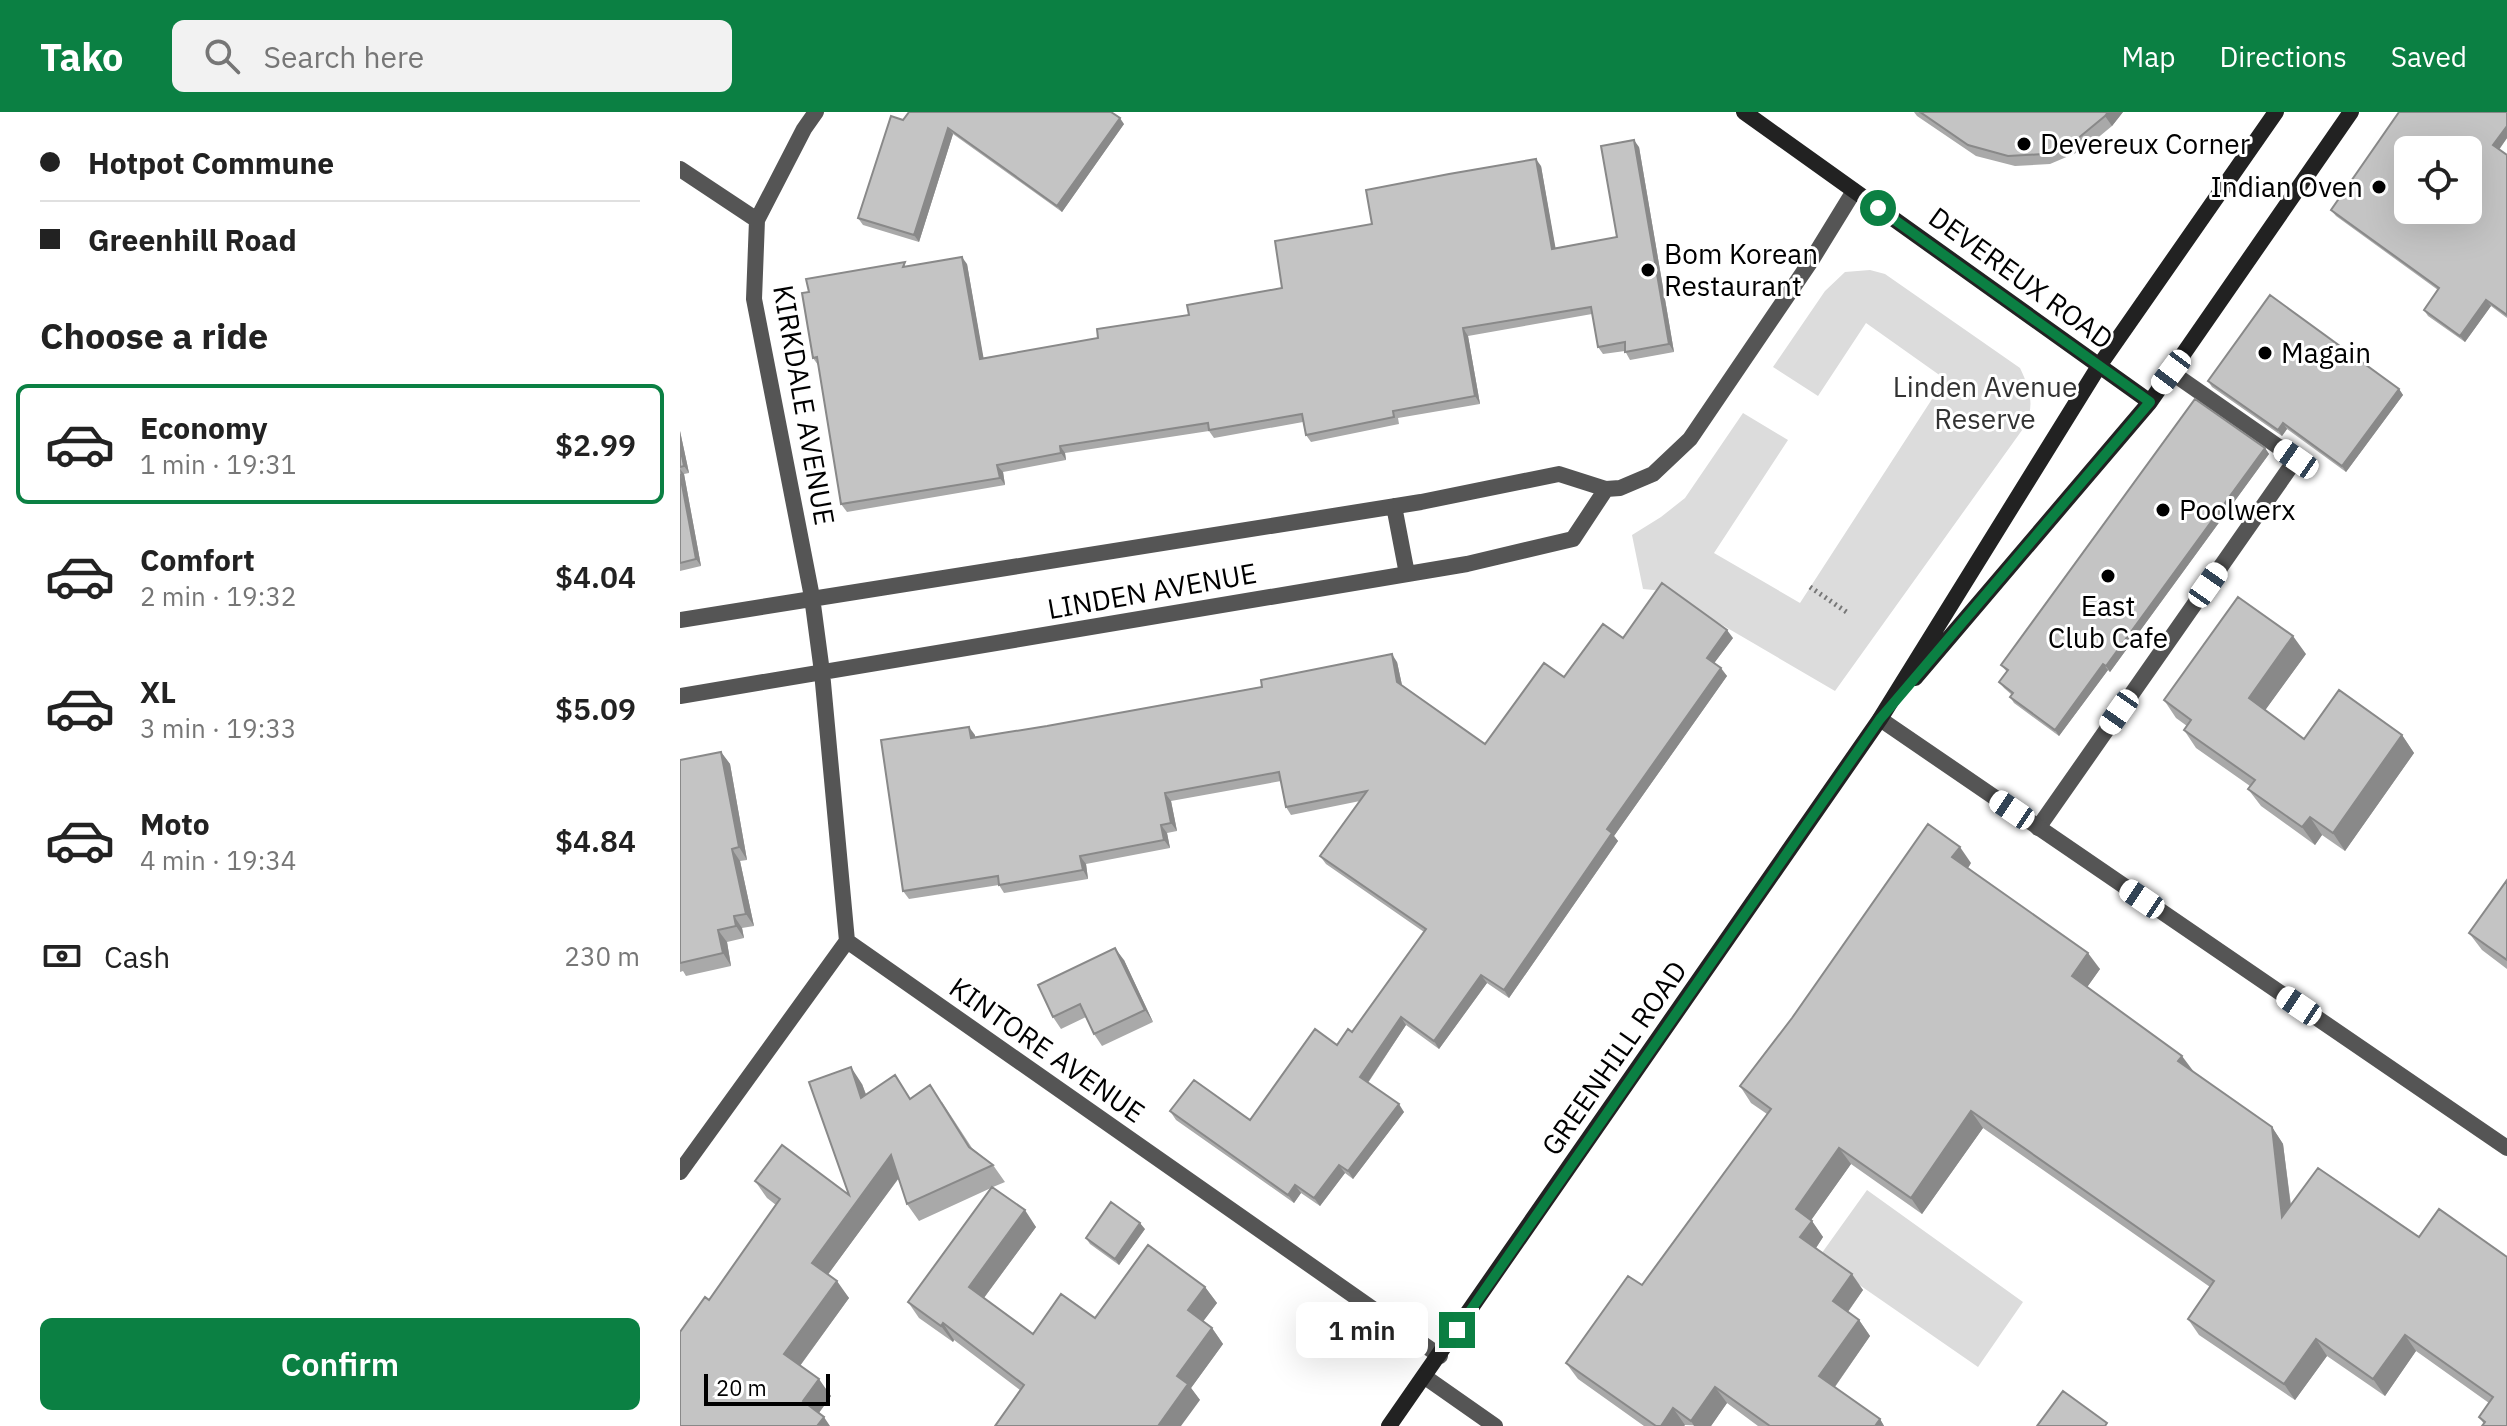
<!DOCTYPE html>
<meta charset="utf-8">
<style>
body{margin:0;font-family:"IBM Plex Sans",sans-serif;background:#f2f2f2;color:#222;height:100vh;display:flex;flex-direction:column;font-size:30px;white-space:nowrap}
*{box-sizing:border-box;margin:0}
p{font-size:26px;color:#767676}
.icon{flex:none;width:44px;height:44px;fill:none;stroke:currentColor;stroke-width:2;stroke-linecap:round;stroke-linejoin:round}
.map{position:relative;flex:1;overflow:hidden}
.details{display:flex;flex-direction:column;background:#fff;width:680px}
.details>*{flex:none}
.guide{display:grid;align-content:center;height:176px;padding:0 40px;background:#fff}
.fabs{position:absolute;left:1714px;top:24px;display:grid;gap:16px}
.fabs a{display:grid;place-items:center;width:88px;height:88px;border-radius:12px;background:#fff;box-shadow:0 8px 32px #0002;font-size:40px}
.scale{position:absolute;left:24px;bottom:20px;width:126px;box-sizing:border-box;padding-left:8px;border:4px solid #000;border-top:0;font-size:22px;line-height:28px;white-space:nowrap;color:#000;-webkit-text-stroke:6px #fff;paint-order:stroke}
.end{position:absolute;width:36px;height:36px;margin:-18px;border:10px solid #0b8043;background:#fff;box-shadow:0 0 0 4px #fff}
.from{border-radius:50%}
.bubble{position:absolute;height:56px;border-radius:12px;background:#fff;box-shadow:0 8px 32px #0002;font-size:26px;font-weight:600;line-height:56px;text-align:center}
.car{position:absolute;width:24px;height:48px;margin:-24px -12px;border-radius:10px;box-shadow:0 0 6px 2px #0007;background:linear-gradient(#fff 24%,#345 0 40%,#fff 0 76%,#345 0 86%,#fff 0)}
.guide b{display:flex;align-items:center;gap:28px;height:76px;font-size:30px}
.guide b+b{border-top:2px solid #e0e0e0}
.guide i{width:20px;height:20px;background:#222}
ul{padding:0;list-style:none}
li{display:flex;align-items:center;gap:24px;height:120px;margin:0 16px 12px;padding:0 24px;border:4px solid transparent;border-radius:12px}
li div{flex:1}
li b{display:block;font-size:30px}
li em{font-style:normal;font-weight:600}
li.selected{border-color:#0b8043}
li>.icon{width:72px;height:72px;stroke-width:1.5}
h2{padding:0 40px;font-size:36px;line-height:96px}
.pay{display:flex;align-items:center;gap:20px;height:88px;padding:0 40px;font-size:30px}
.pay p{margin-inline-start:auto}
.button{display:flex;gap:16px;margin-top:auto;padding:16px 40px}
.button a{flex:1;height:92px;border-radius:12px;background:#0b8043;color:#fff;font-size:32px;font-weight:600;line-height:92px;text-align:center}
header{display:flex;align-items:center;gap:48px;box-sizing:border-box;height:112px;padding:0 40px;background:#0b8043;color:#fff}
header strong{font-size:38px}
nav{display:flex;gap:44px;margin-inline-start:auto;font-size:28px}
.search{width:560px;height:72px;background:#f2f2f2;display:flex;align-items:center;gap:20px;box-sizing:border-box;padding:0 28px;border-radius:12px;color:#767676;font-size:30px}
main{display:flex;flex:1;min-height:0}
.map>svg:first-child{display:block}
</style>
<header>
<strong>Tako</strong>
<div class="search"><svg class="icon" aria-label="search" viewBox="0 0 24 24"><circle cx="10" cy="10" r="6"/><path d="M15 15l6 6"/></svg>Search here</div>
<nav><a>Map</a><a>Directions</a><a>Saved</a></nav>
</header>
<main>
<section class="details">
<div class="guide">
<b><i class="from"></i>Hotpot Commune</b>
<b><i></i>Greenhill Road</b>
</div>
<h2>Choose a ride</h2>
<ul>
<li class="selected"><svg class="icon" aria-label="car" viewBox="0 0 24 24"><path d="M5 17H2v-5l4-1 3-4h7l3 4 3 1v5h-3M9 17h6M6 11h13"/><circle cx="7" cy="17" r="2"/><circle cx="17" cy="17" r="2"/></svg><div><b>Economy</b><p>1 min · 19:31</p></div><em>$2.99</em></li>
<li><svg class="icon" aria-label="car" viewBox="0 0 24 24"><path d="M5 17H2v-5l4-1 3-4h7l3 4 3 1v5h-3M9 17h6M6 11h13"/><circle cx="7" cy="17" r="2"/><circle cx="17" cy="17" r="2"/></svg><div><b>Comfort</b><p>2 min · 19:32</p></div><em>$4.04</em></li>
<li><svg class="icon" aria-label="car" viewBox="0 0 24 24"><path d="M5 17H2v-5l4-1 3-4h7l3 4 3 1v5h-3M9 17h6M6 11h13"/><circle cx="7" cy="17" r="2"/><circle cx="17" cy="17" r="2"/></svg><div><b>XL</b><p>3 min · 19:33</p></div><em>$5.09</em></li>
<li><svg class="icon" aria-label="car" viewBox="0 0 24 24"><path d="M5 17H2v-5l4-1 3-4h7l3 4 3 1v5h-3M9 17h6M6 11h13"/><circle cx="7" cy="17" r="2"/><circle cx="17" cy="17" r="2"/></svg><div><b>Moto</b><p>4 min · 19:34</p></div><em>$4.84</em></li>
</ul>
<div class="pay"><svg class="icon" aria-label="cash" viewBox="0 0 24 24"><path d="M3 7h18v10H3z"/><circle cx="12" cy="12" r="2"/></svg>Cash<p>230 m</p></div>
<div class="button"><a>Confirm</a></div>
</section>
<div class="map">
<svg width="1827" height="1314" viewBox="0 0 1827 1314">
<rect width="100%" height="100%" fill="#fff"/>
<path fill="#dcdcdc" d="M1190,158L1205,162L1340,256C1350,277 1355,293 1345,314L1155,579L984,479L963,477L952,423L981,405L1005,386L1063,301L1108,328L1034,441L1120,491L1265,267L1186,211L1138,284L1093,255L1145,179L1165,160Z
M1187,1078L1343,1190L1298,1255L1139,1145Z"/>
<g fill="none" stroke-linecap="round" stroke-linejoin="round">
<path stroke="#777" stroke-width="5" stroke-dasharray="2 4" stroke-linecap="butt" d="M1130,475L1168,501"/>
<path stroke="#555" stroke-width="16" d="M1358,716L1616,347L1491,260"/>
<path stroke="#555" stroke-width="16" d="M136,0L124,17L77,108L74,187L132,485L142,560L167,829L760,1244
M0,57L77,108
M714,394L727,462
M0,508L741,390L879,362L926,377L940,376L973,362L1010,327L1131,149L1174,79
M0,584L787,452L893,427L926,377
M1200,607L1827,1036
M0,1060L167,829
M745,1265L815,1314"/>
<path stroke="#222" stroke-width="16" d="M1064,0L1470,290
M1235,566L1470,290L1671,0
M709,1314L1200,607L1419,254L1596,0"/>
</g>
<path fill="#a9a9a9" d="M1234,0H1443L1432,14L1403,38L1370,52L1335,54L1296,44L1237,4Z
M1827,0V26L1819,38L1827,43V206L1811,194L1785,230L1748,204L1744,198L1758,178L1656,104L1651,98Z
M223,8L444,12L382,100L273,22L239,130L183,113L178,106Z
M959,35L994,240L950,248L945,239L923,242L918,235L912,202L788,224L800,292L718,306L719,312L631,330L626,323L623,310L534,326L529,319L385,341L386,348L323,360L325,373L167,400L161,392L138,253L133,246L129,180L228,154L287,152L303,246L418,226L509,203L602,176L692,112L861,54L875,136L937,125Z
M1528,269L1719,277L1723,283L1666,360L1607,317L1602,324L1532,275Z
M0,319L9,361L4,362L21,454L0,459Z
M1585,336L1589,342L1430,560L1428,558L1379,624L1334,591L1330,585L1332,583L1324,576L1319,570L1327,560L1321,553Z
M943,526H1053L1034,551L1047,564L934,724L938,729L829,886L807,871L759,937L726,913L688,971L724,1000L673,1067L665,1061L640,1094L621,1081L614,1091L496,1008L490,999L570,1008L672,920L744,820L646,752L640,744L680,689L611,703L606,695L601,669L491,689L497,719L487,721L490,736L406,752L408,767L324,781L319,773L229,787L223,779L295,623V625L367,614L717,550L722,573L805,632L884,565Z
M1626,542L1585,598L1624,627L1722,623L1734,641L1665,739L1642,723L1635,733L1581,694L1568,677L1570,674L1516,636L1504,618L1507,614L1496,606L1484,588Z
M41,640L50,652L67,748L60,749L74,814L62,816L64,826L47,830L51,854L6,864L3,859L0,860V648Z
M1291,751L1288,756L1420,857L1407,875L1513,960L1592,1015L1603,1032L1611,1093L1739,1125L1827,1314L1804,1312L1799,1305L1809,1291L1736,1239L1705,1284L1647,1244L1615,1288L1519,1223L1508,1207L1530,1175L1303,1016L1242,1102L1171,1052L1131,1108L1143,1125L1136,1136L1183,1178L1168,1200L1179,1208L1190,1224L1155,1275L1200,1307L1204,1314H1078L1047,1291L1031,1314L1005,1313L1004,1314H964L898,1267L886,1251L962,1173L1087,1002L1071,991L1060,974Z
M1827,768V857L1802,838L1789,821Z
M444,848L473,910L422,934L414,922L406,905L381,917L373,905Z
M182,972L186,982L262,990L292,1036L313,1053L325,1070L313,1075L356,1115L304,1186L353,1222L525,1175L537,1191L523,1209L532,1216L543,1232L511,1276L520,1288L340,1278L274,1228L273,1230L239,1206L228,1190L311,1076L239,1109L227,1092L219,1066L148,1162L169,1186L120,1254L151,1284L139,1301L29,1188L96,1093L87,1086L75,1069L169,1083Z
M465,1117L439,1153L410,1132L406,1126Z"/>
<path fill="#898989" d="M1428,0H1443L1432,14L1425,4Z
M440,6L444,12L382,100L377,94Z
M1827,14V26L1817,40L1813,33Z
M268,16L273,22L239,130L234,123Z
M954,28L959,35L994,240L989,232Z
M856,47L861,54L877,144L872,137Z
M282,145L287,152L305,254L300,247Z
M1806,188L1811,194L1785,230L1780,224Z
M783,216L788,224L800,292L795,284Z
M1719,277L1723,283L1666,360L1662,354Z
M1603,311L1607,317L1602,324L1598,318Z
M0,319L9,361L4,354L0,334Z
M380,334L385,341L386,348L381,341Z
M1585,336L1589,342L1430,560L1426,554Z
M317,353L323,360L325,373L320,366Z
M0,357L4,362L21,454L16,447Z
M1047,518L1053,526L1032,554L1027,546Z
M1613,524L1626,542L1581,604L1569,586Z
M712,542L717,550L723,578L717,570Z
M1423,552L1428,558L1379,624L1375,618Z
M1041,556L1047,564L934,724L938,729L829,886L824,878L927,717Z
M289,615L295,623L296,634L291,626Z
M1722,623L1734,641L1665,739L1653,721Z
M41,640L50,652L67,748L59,735Z
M485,681L491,689L497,719L491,711Z
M1630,705L1642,723L1635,733L1622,715Z
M481,713L487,721L490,736L484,728Z
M1280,735L1291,751L1284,762L1272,745Z
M52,737L60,749L74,814L66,802Z
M400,744L406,752L408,767L403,758Z
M54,804L62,816L64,826L56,814Z
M38,818L47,830L51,854L43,841Z
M435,836L444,848L473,910L465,898Z
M1408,841L1420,857L1403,881L1392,864Z
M801,863L807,871L759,937L754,929Z
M721,905L726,913L686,973L680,965Z
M1502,944L1514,960L1498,949Z
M171,955L182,972L193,1003L181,986Z
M719,992L724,1000L673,1067L668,1059Z
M1291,999L1303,1016L1242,1102L1231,1086Z
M1592,1015L1603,1032L1614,1121L1602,1105Z
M1159,1036L1171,1052L1127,1114L1116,1097Z
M211,1043L223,1060L144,1168L132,1151Z
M659,1053L665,1061L640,1094L634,1086Z
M615,1073L621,1081L614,1091L608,1083Z
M345,1098L356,1115L300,1191L289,1175Z
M1132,1109L1143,1125L1132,1142L1120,1125Z
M460,1111L465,1117L439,1153L435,1147Z
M1172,1162L1183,1178L1164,1205L1153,1189Z
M157,1169L169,1186L116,1259L104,1242Z
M525,1175L537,1191L519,1215L508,1198Z
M1179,1208L1190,1224L1151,1280L1139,1264Z
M263,1211L274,1228L273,1230L261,1214Z
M532,1216L543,1232L511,1276L520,1288L501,1314H478L497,1264Z
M1725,1223L1736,1239L1705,1284L1693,1267Z
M1636,1227L1647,1244L1615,1288L1604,1272Z
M139,1267L151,1284L135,1306L123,1289Z
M1035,1275L1047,1291L1031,1314H1014L1011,1309Z
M993,1296L1005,1313L1004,1314H981Z
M144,1305L150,1314H137Z
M1200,1307L1204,1314H1195Z"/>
<path fill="#c4c4c4" stroke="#898989" stroke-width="2" fill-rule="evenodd" d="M229,0H431L440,6L377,94L268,16L234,123L178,106L211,4L223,8Z
M1240,0H1428L1425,4L1396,28L1363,42L1328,44L1288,33Z
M1719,0H1827V14L1813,33L1827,43V203L1806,188L1780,224L1744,198L1759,176L1651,98ZM1728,38H1788V98H1728Z
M954,28L989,232L945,240V230L918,235L911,195L783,216L795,284L713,299L714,305L626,323L622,302L529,318L528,311L380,334L381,341L317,353L320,366L161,392L137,245L133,246L122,181L129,180L126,167L225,150L223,155L282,145L300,247L418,226L417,217L509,203L507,193L602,176L595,129L692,112L686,78L769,62L856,47L872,137L937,125L921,34Z
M1590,183L1719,277L1662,354L1603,311L1598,318L1528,269Z
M1515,287L1585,336L1426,554L1423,552L1375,618L1330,585L1333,581L1319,570L1328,558L1321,553Z
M0,334L4,354L0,355Z
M0,362L16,447L0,451Z
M982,471L1047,518L1027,546L1041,556L927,717L932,721L824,878L801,863L754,929L721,905L680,965L719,992L668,1059L659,1053L634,1086L615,1073L608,1083L490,999L514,968L570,1008L635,917L657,933L668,917L672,920L746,817L640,744L687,679L606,695L599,660L485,681L491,711L481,713L484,728L400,744L403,758L319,773L318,764L223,779L201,628L289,615L291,626L367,614L582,575L581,568L712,542L717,570L805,632L864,551L884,565L923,512L943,526Z
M1558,485L1613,524L1569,586L1624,627L1659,578L1722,623L1653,721L1630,705L1622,715L1568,677L1575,668L1504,618L1511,608L1484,588Z
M41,640L59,735L52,737L66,802L54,804L56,814L38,818L43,841L0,851V648Z
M1248,712L1280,735L1272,745L1408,841L1392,864L1502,944L1498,949L1592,1015L1602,1105L1638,1056L1739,1125L1759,1097L1827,1145V1314H1802L1805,1310L1799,1305L1813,1285L1725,1223L1693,1267L1636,1227L1604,1272L1508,1207L1534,1169L1291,999L1231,1086L1159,1036L1116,1097L1132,1109L1120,1125L1172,1162L1153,1189L1179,1208L1139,1264L1200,1307L1195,1314H1090L1035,1275L1011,1309L993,1296L981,1314H976L886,1251L948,1164L962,1173L1091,997L1060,974L1112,906Z
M1827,768V848L1789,821Z
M435,836L465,898L414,922L400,892L373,905L358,873Z
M171,955L181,986L215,963L230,987L250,973L289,1035L313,1053L227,1092L211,1043L132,1151L157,1169L104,1242L139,1267L123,1289L144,1305L137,1314H0V1220L25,1185L29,1188L100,1087L75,1069L102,1033L169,1083L129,970Z
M312,1075L345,1098L289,1175L353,1222L381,1182L415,1206L468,1133L525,1175L508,1198L532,1216L497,1264L508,1272L478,1314H315L344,1273L263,1211L261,1214L228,1190Z
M431,1090L460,1111L435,1147L406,1126Z
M1383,1279L1427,1311L1425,1314H1357Z"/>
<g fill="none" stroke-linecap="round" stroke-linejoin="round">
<path stroke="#0b8043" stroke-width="10" d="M777,1218L1200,607L1470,290L1198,96"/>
</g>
<g fill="#000" stroke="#fff" stroke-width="3">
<circle cx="1344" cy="32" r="8"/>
<circle cx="1699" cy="75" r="8"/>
<circle cx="968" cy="158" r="8"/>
<circle cx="1585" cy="241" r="8"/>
<circle cx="1483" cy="398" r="8"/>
<circle cx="1428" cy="464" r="8"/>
</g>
<g text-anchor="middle" stroke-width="6" stroke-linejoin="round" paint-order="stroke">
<g font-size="28" fill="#000" stroke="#fff" text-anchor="start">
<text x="1360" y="42">Devereux Corner</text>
<text x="1683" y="85" text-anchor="end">Indian Oven</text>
<text x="984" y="152">Bom Korean<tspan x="984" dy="32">Restaurant</tspan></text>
<text x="1601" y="251">Magain</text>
<text x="1499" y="408">Poolwerx</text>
<text x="1428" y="504" text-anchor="middle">East<tspan x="1428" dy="32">Club Cafe</tspan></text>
</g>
<g font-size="28" fill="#000" stroke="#fff">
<text transform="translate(1341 166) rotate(36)" y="10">DEVEREUX ROAD</text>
<text transform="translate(124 293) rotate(80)" y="10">KIRKDALE AVENUE</text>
<text transform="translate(472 479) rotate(-10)" y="10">LINDEN AVENUE</text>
<text transform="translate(367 938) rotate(35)" y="10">KINTORE AVENUE</text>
<text transform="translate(934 946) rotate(-55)" y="10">GREENHILL ROAD</text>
</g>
<g font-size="28" fill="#333" stroke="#fff">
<text x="1305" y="285">Linden Avenue<tspan x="1305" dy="32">Reserve</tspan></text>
</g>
</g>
</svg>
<div class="fabs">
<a><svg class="icon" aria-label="locate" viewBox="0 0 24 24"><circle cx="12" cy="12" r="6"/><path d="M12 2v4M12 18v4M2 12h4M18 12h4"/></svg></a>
</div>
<div class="scale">20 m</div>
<i class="end from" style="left:1198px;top:96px"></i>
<i class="end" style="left:777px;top:1218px"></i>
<div class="bubble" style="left:616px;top:1190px;width:132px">1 min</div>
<i class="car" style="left:1491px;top:260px;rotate:217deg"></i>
<i class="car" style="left:1616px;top:347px;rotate:305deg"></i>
<i class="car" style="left:1528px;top:473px;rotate:35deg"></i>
<i class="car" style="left:1439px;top:600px;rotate:215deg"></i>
<i class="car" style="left:1332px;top:698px;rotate:304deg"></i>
<i class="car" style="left:1462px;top:787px;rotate:304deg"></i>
<i class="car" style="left:1619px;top:894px;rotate:304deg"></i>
</div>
</main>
